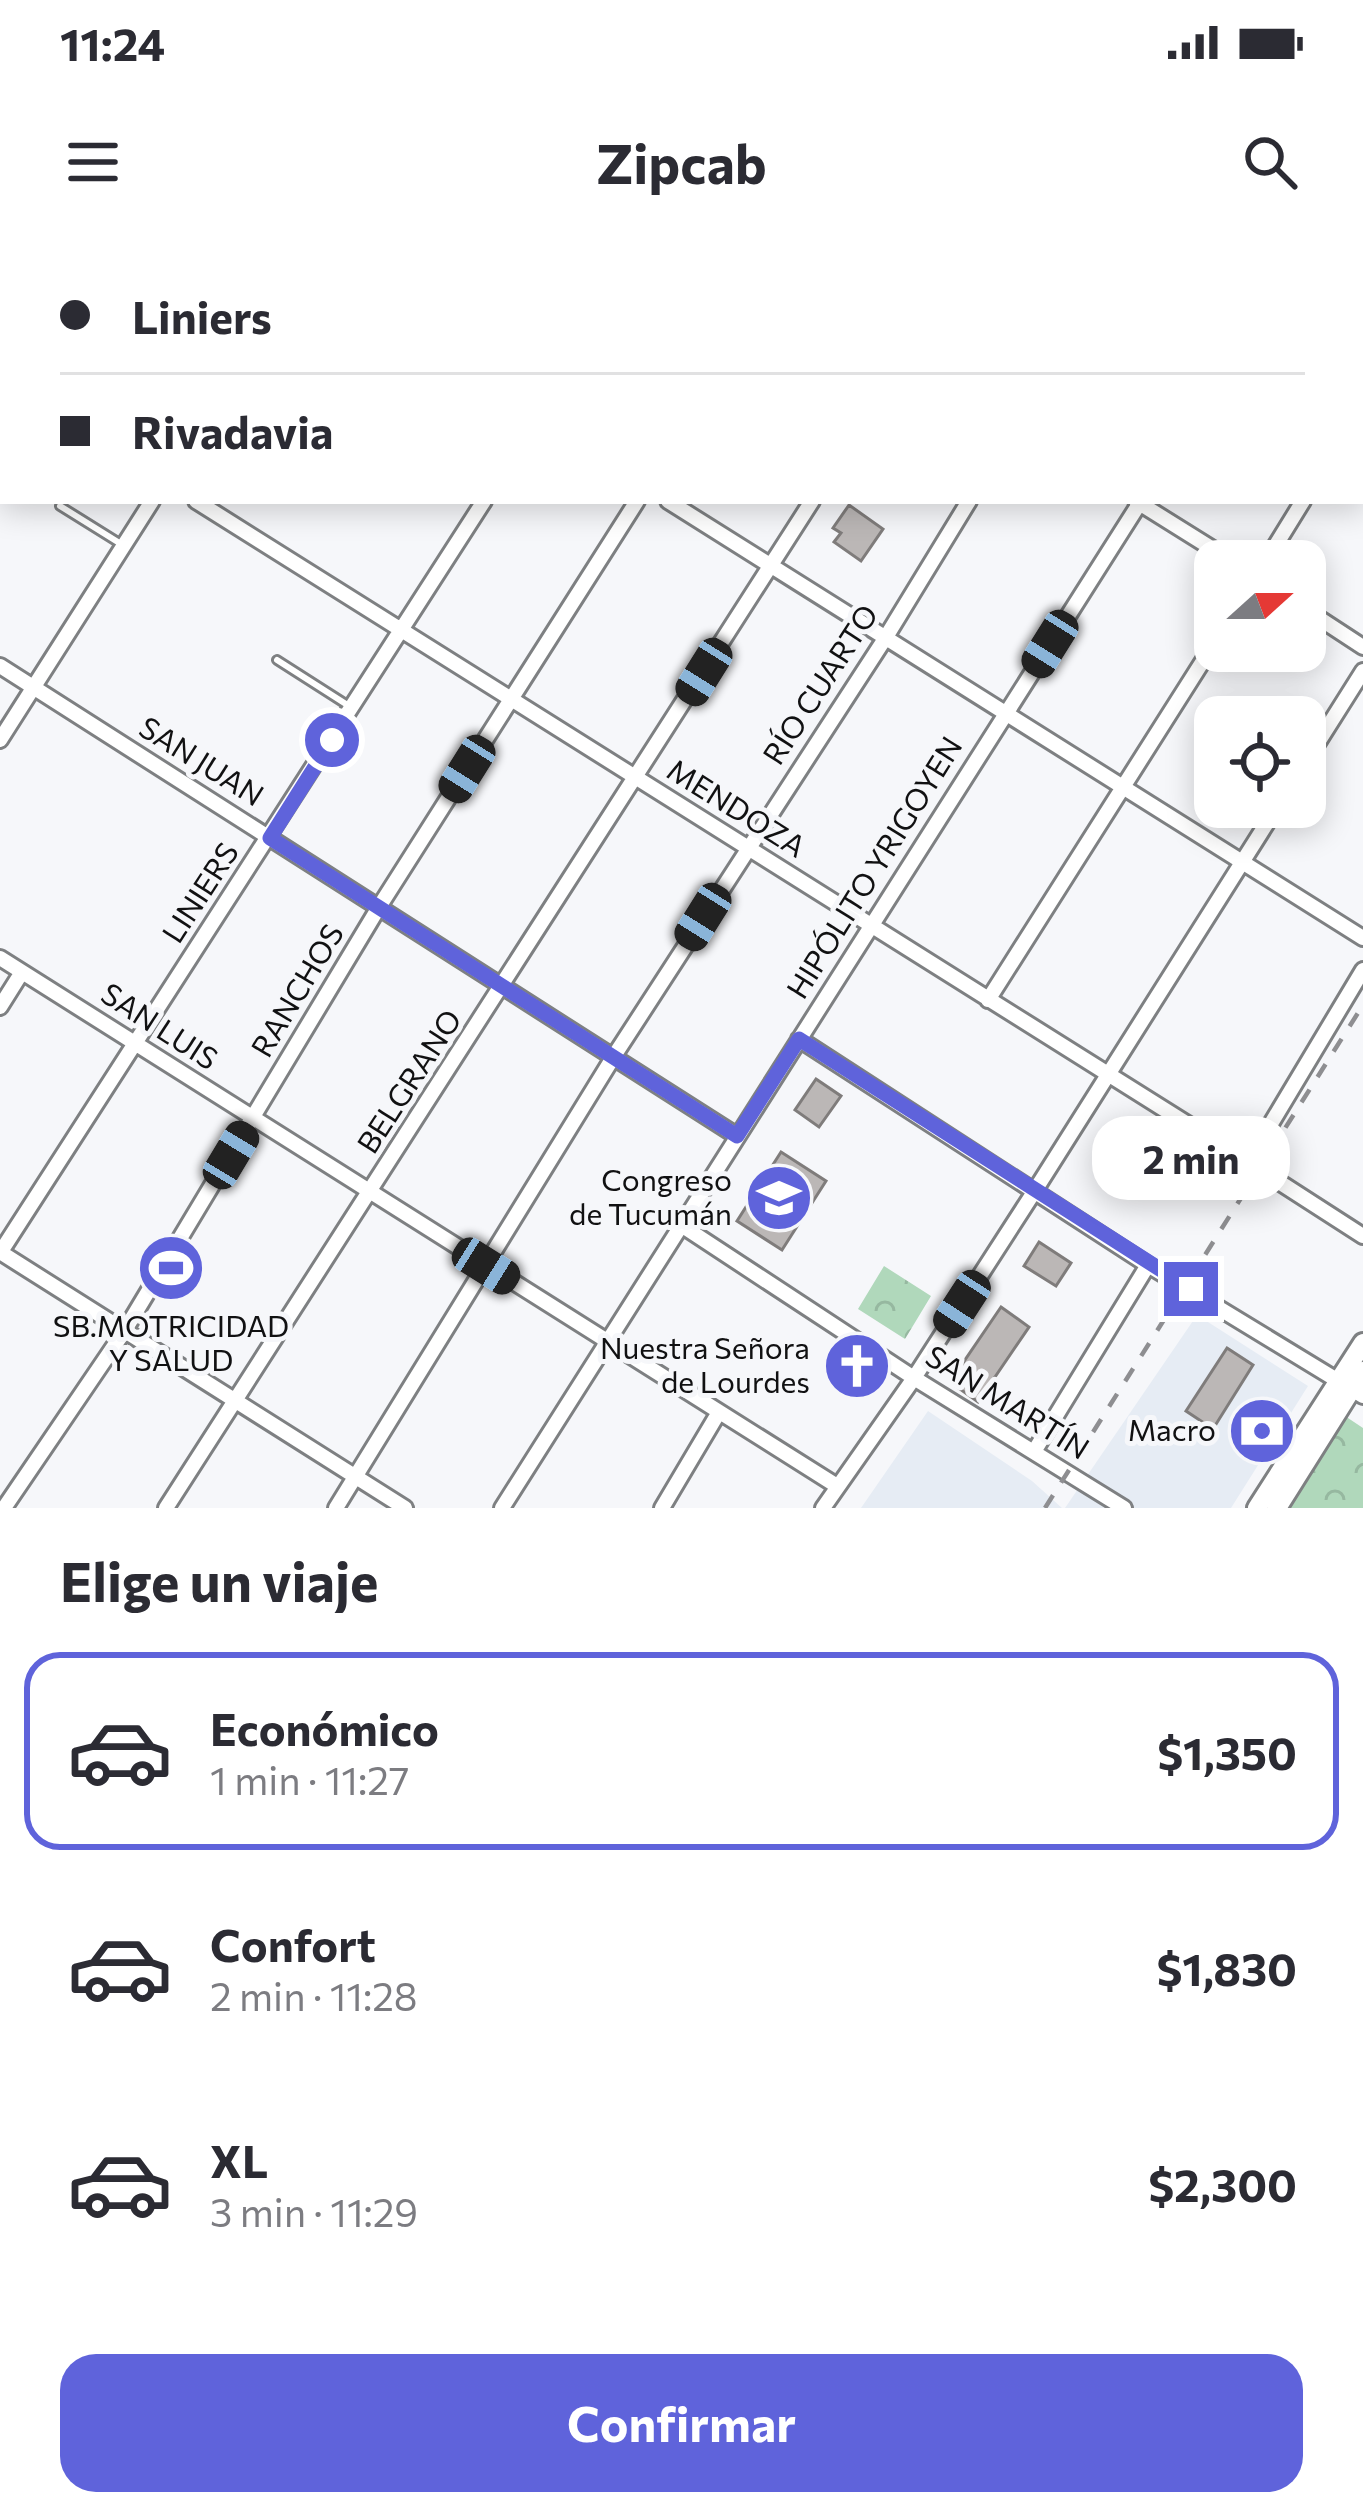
<!DOCTYPE html>
<html lang="es">
<meta charset="utf-8">
<style>
body{margin:0;font-family:Commissioner,sans-serif;background:#f7f7f7;color:#2b2b33;height:100vh;display:flex;flex-direction:column;font-size:45px;white-space:nowrap}
*{box-sizing:border-box;margin:0}
p{font-size:39px;color:#7c7c81}
.icon{flex:none;width:66px;height:66px;fill:none;stroke:currentColor;stroke-width:2;stroke-linecap:round;stroke-linejoin:round}
.map{position:relative;height:1268px;overflow:hidden}
.sheet{display:flex;flex-direction:column;background:#fff;flex:1}
.sheet>*{flex:none}
.banner{position:absolute;left:0px;top:0px;width:1365px;height:264px;box-shadow:0 6px 30px #0003;display:grid;align-content:center;height:264px;padding:0 60px;background:#fff}
.needle{width:78px;rotate:69deg}
.buttons{position:absolute;left:1194px;top:300px;display:grid;gap:24px}
.buttons a{display:grid;place-items:center;width:132px;height:132px;border-radius:24px;background:#fff;box-shadow:0 6px 30px #0003;font-size:60px}
.end{position:absolute;width:54px;height:54px;margin:-27px;border:15px solid #5f63db;background:#fff;box-shadow:0 0 0 6px #fff}
.from{border-radius:50%}
.bubble{position:absolute;height:84px;border-radius:36px;background:#fff;box-shadow:0 6px 30px #0003;font-size:39px;font-weight:700;line-height:84px;text-align:center}
.car{position:absolute;width:36px;height:72px;margin:-36px -18px;border-radius:15px;box-shadow:0 0 9px 3px #0007;background:linear-gradient(#222 24%,#8ab4d8 0 40%,#222 0 76%,#8ab4d8 0 86%,#222 0)}
.banner b{display:flex;align-items:center;gap:42px;height:114px;font-size:45px}
.banner b+b{border-top:3px solid #e1e1e2}
.banner i{width:30px;height:30px;background:#2b2b33}
ul{padding:0;list-style:none}
li{display:flex;align-items:center;gap:36px;height:198px;margin:0 24px 18px;padding:0 36px;border:6px solid transparent;border-radius:36px}
li div{flex:1}
li b{display:block;font-size:45px}
li em{font-style:normal;font-weight:700}
li.current{border-color:#5f63db}
li>.icon{width:108px;height:108px;stroke-width:1.5}
h2{padding:0 60px;font-size:54px;line-height:144px}
.primary-button{display:flex;gap:24px;margin-top:auto;padding:24px 60px}
.primary-button a{flex:1;height:138px;border-radius:36px;background:#5f63db;color:#fff;font-size:48px;font-weight:700;line-height:138px;text-align:center}
.status{display:flex;justify-content:space-between;align-items:center;height:84px;padding:0 60px;background:#fff;direction:ltr}
.status svg{height:33px;fill:currentColor}
header{display:flex;justify-content:space-between;align-items:center;height:156px;padding:0 60px;background:#fff;font-size:54px;font-weight:700}
.map>svg:first-child{display:block}
</style>
<div class="status"><b>11:24</b><svg viewBox="0 0 49 12"><path d="M0 12V9h3v3zM5 12V6h3v6zM10 12V3h3v9zM15 12V0h3v12zM26 1h20v11H26zM47 4h2v5h-2z"/></svg></div>
<header><svg class="icon" aria-label="menu" viewBox="0 0 24 24"><path d="M4 6h16M4 12h16M4 18h16"/></svg>Zipcab<svg class="icon" aria-label="search" viewBox="0 0 24 24"><circle cx="10" cy="10" r="6"/><path d="M15 15l6 6"/></svg></header>
<div class="map">
<svg width="1363" height="1268" viewBox="0 0 1363 1268">
<defs>
<pattern id="park-crowns" width="20" height="18" patternUnits="userSpaceOnUse" patternTransform="scale(3)"><rect width="20" height="18" fill="#b0d8bb"/><path d="M2 6a3 3 0 1 1 6 0M12 15a3 3 0 1 1 6 0" fill="none" stroke="#96b8a0"/></pattern>
</defs>
<rect width="100%" height="100%" fill="#f6f7fa"/>
<path fill="#e6ecf4" d="M1197,1075L1308,1146L1231,1268H1065Z
M928,1171L1032,1241L1062,1268H861Z"/>
<path fill="url(#park-crowns)" d="M884,1026L931,1056L905,1099L858,1069Z
M1345,1176L1363,1188V1268H1286Z"/>
<path fill="#bbb7b6" stroke="#7f7c7b" stroke-width="3" d="M849,265L883,289L861,321L834,302L841,293L833,288Z
M816,839L841,856L819,887L795,870Z
M781,912L826,941L782,1010L737,981Z
M1039,1002L1071,1023L1056,1046L1024,1026Z
M1001,1067L1029,1087L978,1162L950,1142Z
M1227,1108L1253,1125L1213,1189L1186,1171Z"/>
<g fill="none" stroke-linecap="round" stroke-linejoin="round">
<g stroke="#7e8082" stroke-width="12">
<path id="service" d="M60,266L121,304
M277,420L349,466"/>
</g>
<g stroke="#7e8082" stroke-width="20">
<path id="minor" d="M251,0L256,3
M723,0L727,3
M1181,0L1186,3
M320,3L322,0
M648,3L650,0
M801,3L803,0
M976,3L978,0
M1134,3L1136,0
M1304,3L1306,0
M0,8L4,0
M1362,116L1363,117
M0,133L3,135
M1362,164L1363,163
M196,261L1248,922L1363,730
M668,261L1363,698
M1136,261L1232,321
M1266,321L1303,261
M1305,369L1363,407
M0,426L737,896
M0,500L152,261
M1305,523L1363,431
M0,718L837,1246
M988,760L1215,402
M0,767L22,732
M799,799L1148,1025L1363,1156
M1276,940L1363,996
M681,985L914,1138L1124,1268
M0,1012L405,1268
M0,1013L484,261
M1035,1210L1148,1025
M4,1268L125,1090L379,667L637,261
M166,1268L812,261
M336,1268L614,816L886,397L969,261
M502,1268L1141,261
M662,1268L719,1172
M823,1268L914,1138L1034,952L1277,567"/>
</g>
<g stroke="#7e8082" stroke-width="24">
<path id="secondary" d="M1257,1268L1363,1103
M1277,1268L1363,1131"/>
</g>
<use href="#service" stroke="#fff" stroke-width="6"/>
<use href="#minor" stroke="#fff" stroke-width="14"/>
<use href="#secondary" stroke="#fff" stroke-width="18"/>
<path stroke="#8e8e91" stroke-width="4.5" stroke-dasharray="15 15" stroke-linecap="butt" d="M1045,1268L1363,765"/>
</g>
<g fill="none" stroke-linecap="round" stroke-linejoin="round">
<path stroke="#5f63db" stroke-width="15" d="M332,500L270,598L737,896L799,799L1191,1049"/>
</g>
<defs>
<g id="school-disc" transform="scale(3.45)"><circle r="9.5" fill="#5f63db" stroke="#f6f7fa"/><path d="M0-5L7-2L0 1L-7-2ZM-4 1L0 2.5L4 1V4Q0 6-4 4Z" fill="#fff"/></g>
<g id="stadium-disc" transform="scale(3.45)"><circle r="9.5" fill="#5f63db" stroke="#f6f7fa"/><path d="M0-5a6.5 5 0 1 0 0 10a6.5 5 0 1 0 0-10ZM-3.5-1.8h7v3.6h-7Z" fill="#fff"/></g>
<g id="church-disc" transform="scale(3.45)"><circle r="9.5" fill="#5f63db" stroke="#f6f7fa"/><path d="M-1.2-6h2.4v3.5h3.3v2.4h-3.3V6h-2.4V-.1h-3.3v-2.4h3.3Z" fill="#fff"/></g>
<g id="bank-disc" transform="scale(3.45)"><circle r="9.5" fill="#5f63db" stroke="#f6f7fa"/><path d="M-6-4H6V4H-6ZM0-2.3a2.3 2.3 0 1 0 0 4.6a2.3 2.3 0 1 0 0-4.6Z" fill="#fff"/></g>
</defs>
<g fill-rule="evenodd">
<use href="#school-disc" x="779" y="958"/>
<use href="#stadium-disc" x="171" y="1028"/>
<use href="#church-disc" x="857" y="1126"/>
<use href="#bank-disc" x="1262" y="1191"/>
</g>
<g text-anchor="middle" stroke-width="10" stroke-linejoin="round" paint-order="stroke">
<g font-size="30" fill="#111112" stroke="#f6f7fa">
<text transform="translate(821 445) rotate(-57)" y="10">RÍO CUARTO</text>
<text transform="translate(201 522) rotate(32)" y="10">SAN JUAN</text>
<text transform="translate(736 569) rotate(32)" y="10">MENDOZA</text>
<text transform="translate(875 628) rotate(-58)" y="10">HIPÓLITO YRIGOYEN</text>
<text transform="translate(201 653) rotate(-57)" y="10">LINIERS</text>
<text transform="translate(298 751) rotate(-59)" y="10">RANCHOS</text>
<text transform="translate(159 787) rotate(33)" y="10">SAN LUIS</text>
<text transform="translate(410 842) rotate(-57)" y="10">BELGRANO</text>
<text transform="translate(1007 1163) rotate(32)" y="10">SAN MARTÍN</text>
</g>
<g font-size="30" fill="#111112" stroke="#f6f7fa" text-anchor="end">
<text x="732" y="951">Congreso<tspan x="732" dy="34">de Tucumán</tspan></text>
<text x="171" y="1097" text-anchor="middle">SB.MOTRICIDAD<tspan x="171" dy="34">Y SALUD</tspan></text>
<text x="810" y="1119">Nuestra Señora<tspan x="810" dy="34">de Lourdes</tspan></text>
<text x="1216" y="1201">Macro</text>
</g>
</g>
</svg>
<div class="buttons">
<a><svg class="needle" viewBox="-14 -14 28 28"><path d="M0-13l5 13h-10z" fill="#e53935"/><path d="M0 13l5-13h-10z" fill="#7c7c81"/></svg></a>
<a><svg class="icon" aria-label="locate" viewBox="0 0 24 24"><circle cx="12" cy="12" r="6"/><path d="M12 2v4M12 18v4M2 12h4M18 12h4"/></svg></a>
</div>
<i class="end from" style="left:332px;top:500px"></i>
<i class="end" style="left:1191px;top:1049px"></i>
<div class="bubble" style="left:1092px;top:876px;width:198px">2 min</div>
<i class="car" style="left:1050px;top:404px;rotate:212deg"></i>
<i class="car" style="left:704px;top:432px;rotate:212deg"></i>
<i class="car" style="left:467px;top:529px;rotate:212deg"></i>
<i class="car" style="left:703px;top:677px;rotate:212deg"></i>
<i class="car" style="left:231px;top:915px;rotate:31deg"></i>
<i class="car" style="left:486px;top:1026px;rotate:122deg"></i>
<i class="car" style="left:962px;top:1064px;rotate:213deg"></i>
<div class="banner">
<b><i class="from"></i>Liniers</b>
<b><i></i>Rivadavia</b>
</div>
</div>
<section class="sheet">
<h2>Elige un viaje</h2>
<ul>
<li class="current"><svg class="icon" aria-label="car" viewBox="0 0 24 24"><path d="M5 17H2v-5l4-1 3-4h7l3 4 3 1v5h-3M9 17h6M6 11h13"/><circle cx="7" cy="17" r="2"/><circle cx="17" cy="17" r="2"/></svg><div><b>Económico</b><p>1 min · 11:27</p></div><em>$1,350</em></li>
<li><svg class="icon" aria-label="car" viewBox="0 0 24 24"><path d="M5 17H2v-5l4-1 3-4h7l3 4 3 1v5h-3M9 17h6M6 11h13"/><circle cx="7" cy="17" r="2"/><circle cx="17" cy="17" r="2"/></svg><div><b>Confort</b><p>2 min · 11:28</p></div><em>$1,830</em></li>
<li><svg class="icon" aria-label="car" viewBox="0 0 24 24"><path d="M5 17H2v-5l4-1 3-4h7l3 4 3 1v5h-3M9 17h6M6 11h13"/><circle cx="7" cy="17" r="2"/><circle cx="17" cy="17" r="2"/></svg><div><b>XL</b><p>3 min · 11:29</p></div><em>$2,300</em></li>
</ul>
<div class="primary-button"><a>Confirmar</a></div>
</section>
